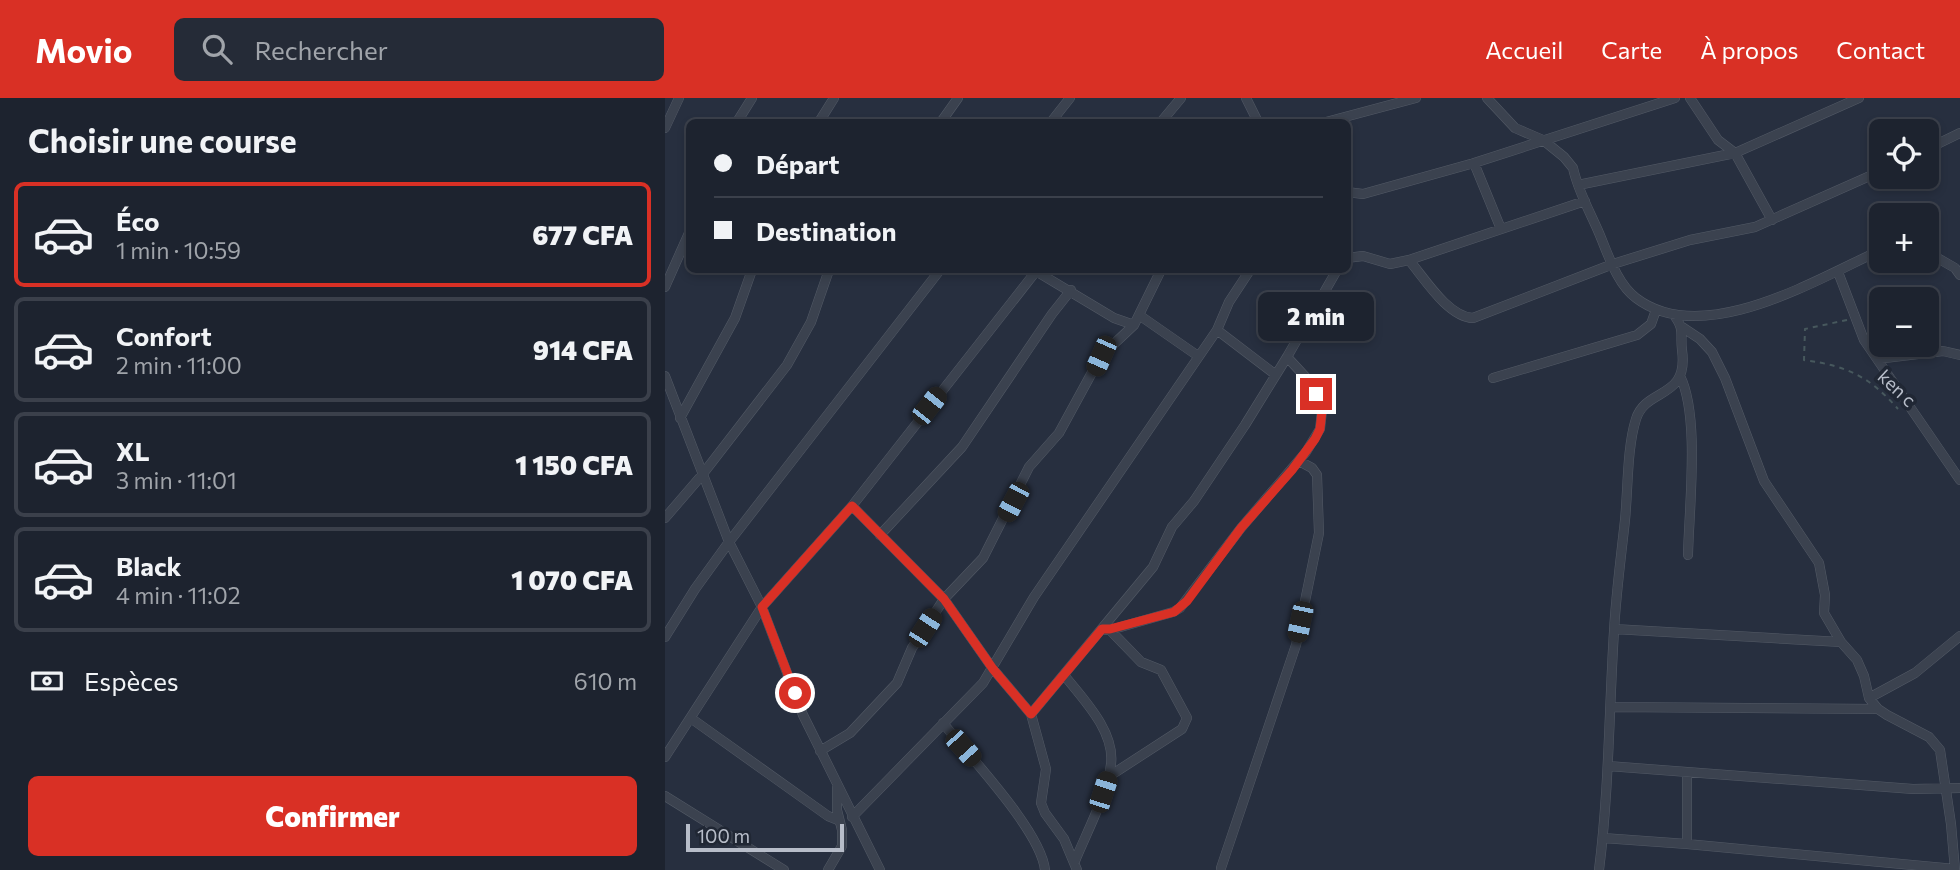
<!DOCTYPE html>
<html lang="fr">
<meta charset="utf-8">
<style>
body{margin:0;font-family:Commissioner,sans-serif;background:#252b37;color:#f1f3f6;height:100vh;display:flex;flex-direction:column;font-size:26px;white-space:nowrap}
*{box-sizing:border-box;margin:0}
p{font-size:23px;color:#a0a4aa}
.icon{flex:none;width:38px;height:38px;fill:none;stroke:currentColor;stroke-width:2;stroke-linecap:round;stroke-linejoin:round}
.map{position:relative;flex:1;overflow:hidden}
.side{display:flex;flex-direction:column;background:#1d232f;width:665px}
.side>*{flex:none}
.hud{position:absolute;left:21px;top:21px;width:665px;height:154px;border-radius:10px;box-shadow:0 4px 10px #0003,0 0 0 2px #3b404b;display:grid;align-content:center;height:154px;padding:0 28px;background:#1d232f}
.fabs{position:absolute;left:1204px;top:21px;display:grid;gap:14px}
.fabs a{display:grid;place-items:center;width:70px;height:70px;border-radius:10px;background:#1d232f;box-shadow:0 4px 10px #0003,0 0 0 2px #3b404b;font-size:35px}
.scale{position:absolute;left:21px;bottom:18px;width:158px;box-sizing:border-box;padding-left:7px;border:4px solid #b7bdc9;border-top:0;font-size:19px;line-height:24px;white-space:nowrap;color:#b7bdc9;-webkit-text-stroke:5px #202734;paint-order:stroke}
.end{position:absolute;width:32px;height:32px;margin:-16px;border:9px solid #d93025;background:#fff;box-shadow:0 0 0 4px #fff}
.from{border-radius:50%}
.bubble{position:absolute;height:49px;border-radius:10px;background:#1d232f;box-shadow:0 4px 10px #0003,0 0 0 2px #3b404b;font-size:23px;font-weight:800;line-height:49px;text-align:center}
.car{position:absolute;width:21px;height:42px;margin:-21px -10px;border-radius:9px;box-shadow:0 0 5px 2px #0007;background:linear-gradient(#222 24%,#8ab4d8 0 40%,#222 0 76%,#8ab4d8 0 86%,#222 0)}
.hud b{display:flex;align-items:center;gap:24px;height:66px;font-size:26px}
.hud b+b{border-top:2px solid #3b404b}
.hud i{width:18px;height:18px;background:#f1f3f6}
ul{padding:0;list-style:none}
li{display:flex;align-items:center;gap:21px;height:105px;margin:0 14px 10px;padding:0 14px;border:4px solid #3b404b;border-radius:10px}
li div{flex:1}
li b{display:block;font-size:26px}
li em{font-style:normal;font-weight:800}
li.current{border-color:#d93025}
li>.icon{width:63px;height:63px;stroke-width:1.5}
h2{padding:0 28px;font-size:32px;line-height:84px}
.pay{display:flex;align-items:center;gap:18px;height:77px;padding:0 28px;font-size:26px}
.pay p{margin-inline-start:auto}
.button{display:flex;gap:14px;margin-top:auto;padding:14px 28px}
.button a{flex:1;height:80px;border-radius:10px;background:#d93025;color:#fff;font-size:28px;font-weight:800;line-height:80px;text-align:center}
header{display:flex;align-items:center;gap:42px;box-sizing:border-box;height:98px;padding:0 35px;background:#d93025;color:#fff}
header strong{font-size:33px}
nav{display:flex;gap:38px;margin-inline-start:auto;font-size:24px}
.search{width:490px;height:63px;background:#252b37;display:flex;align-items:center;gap:18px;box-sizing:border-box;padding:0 24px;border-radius:10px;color:#a0a4aa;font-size:26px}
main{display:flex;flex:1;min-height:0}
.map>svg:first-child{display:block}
</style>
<header>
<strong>Movio</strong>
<div class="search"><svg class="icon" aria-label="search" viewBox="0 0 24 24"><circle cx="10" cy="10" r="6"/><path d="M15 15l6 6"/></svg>Rechercher</div>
<nav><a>Accueil</a><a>Carte</a><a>À propos</a><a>Contact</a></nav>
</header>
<main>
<section class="side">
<h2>Choisir une course</h2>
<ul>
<li class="current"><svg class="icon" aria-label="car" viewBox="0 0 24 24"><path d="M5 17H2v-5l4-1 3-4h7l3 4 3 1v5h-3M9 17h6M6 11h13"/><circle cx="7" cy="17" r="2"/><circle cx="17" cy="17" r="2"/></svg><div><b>Éco</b><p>1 min · 10:59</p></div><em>677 CFA</em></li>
<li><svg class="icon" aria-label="car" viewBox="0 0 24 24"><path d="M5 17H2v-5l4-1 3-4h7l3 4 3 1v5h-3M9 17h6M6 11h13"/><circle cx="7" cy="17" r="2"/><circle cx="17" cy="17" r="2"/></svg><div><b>Confort</b><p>2 min · 11:00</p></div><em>914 CFA</em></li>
<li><svg class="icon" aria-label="car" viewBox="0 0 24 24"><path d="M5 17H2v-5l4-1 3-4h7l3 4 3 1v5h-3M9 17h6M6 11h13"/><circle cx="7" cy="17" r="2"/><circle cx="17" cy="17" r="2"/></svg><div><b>XL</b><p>3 min · 11:01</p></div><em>1 150 CFA</em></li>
<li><svg class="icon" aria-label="car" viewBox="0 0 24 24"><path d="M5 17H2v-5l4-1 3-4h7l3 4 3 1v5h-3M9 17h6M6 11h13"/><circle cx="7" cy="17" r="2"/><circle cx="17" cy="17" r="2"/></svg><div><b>Black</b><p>4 min · 11:02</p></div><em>1 070 CFA</em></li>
</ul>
<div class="pay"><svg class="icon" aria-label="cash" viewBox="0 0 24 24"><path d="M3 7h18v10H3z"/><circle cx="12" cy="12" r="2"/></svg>Espèces<p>610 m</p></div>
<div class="button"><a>Confirmer</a></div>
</section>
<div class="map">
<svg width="1295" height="772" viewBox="0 0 1295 772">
<rect width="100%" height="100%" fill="#272f3f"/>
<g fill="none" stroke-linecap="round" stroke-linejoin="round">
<g stroke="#535a66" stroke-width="10">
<path id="minor" d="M581,0L593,24
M822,0L850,30L878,42L899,59L908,70C913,93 925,114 934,135C943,156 952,186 971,200C1038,251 1152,181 1216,152
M1025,0L1053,42L1070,55L1107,122
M72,24L87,0
M154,24L169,0
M276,24L293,0
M386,24L405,0
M496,24L516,0
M661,24L751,0
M0,30L14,0
M1262,51L1295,35
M809,65L836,131
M913,87L1070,55L1194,0
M682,94L698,96L809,65L1010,0
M1262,154L1290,170L1295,177
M682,160L698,158L725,166L744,162C760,181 783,219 808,220L948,166L1025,142L1090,129L1216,73
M744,162L920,103
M369,172L449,220L469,227
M1173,174L1199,242L1295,382
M0,189L24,135
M474,217L533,258
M1017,229L1035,241L1047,254L1060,280L1099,383L1154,465L1160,497L1159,515L1176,544L1192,562L1199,578L1204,600L1213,611L1222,617L1264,639L1275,652L1286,726L1290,772
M552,232L611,277
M1212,261L1278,253L1295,257
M0,278L64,444L97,509L138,617L215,772
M1015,278C1035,318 1024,410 1023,457
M828,280L972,237L986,226L991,212
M15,320L70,220L87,172
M187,408L279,501L328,571L366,616L381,671L376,705L380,715L399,741L412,772
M0,420L37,377L122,267L146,224L164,172
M215,437L297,349L387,216L406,192
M949,531L1176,544
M437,532H445L508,514L515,510L576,430L641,354L655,331L657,313L647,286L622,259
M0,539L30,491L64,444L275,172
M399,577C418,601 450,633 446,666C443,694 421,736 410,763
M1204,600L1250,575L1295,538
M946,609L1213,611
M366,616L488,469L507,429L529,403L580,327L622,259L672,172
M27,621L163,718L173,722
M278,625C304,658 376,733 380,772
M155,653L185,635L232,585L247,550L279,501L318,460L364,369L394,335L436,258L469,227L496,172
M0,659L97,509L187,408L372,172
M943,668L1248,691L1295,690
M443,679L517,631L522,620L496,572L476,564L445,532
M0,698L119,772
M187,719L318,585L369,499L552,232L564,204L585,172
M938,740L1022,746L1290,771
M1022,746V674
M556,770L631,547L654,435L652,377L647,370L634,363
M163,772L177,748V732L172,712V690
M934,772C944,693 944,613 949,533C951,496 956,459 960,422C963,392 962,349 971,321C981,289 1024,302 1017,252C1015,235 1020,232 1009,217"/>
</g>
<path stroke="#47585d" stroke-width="2" stroke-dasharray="5 5" stroke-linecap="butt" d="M1182,222L1140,231L1139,262C1182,268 1204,278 1233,311"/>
<use href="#minor" stroke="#3b424f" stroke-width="9"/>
</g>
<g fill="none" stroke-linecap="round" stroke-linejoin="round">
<path stroke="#d93025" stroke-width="9" d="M130,595L97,509L187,408L279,501L328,571L366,616L437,531H445L509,514L522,503L576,430L627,372L650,341L655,331L657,313L651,296"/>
</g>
<g text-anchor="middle" stroke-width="7" stroke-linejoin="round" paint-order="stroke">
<g font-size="19" fill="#b7bdc9" stroke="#202734">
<text transform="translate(1232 290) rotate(43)" y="7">ken c</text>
</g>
</g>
</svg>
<div class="fabs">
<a><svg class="icon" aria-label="locate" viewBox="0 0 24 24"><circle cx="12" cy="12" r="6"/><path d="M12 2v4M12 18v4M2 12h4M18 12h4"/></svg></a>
<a>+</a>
<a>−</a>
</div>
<div class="scale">100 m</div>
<i class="end from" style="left:130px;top:595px"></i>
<i class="end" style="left:651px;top:296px"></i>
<div class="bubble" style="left:593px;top:194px;width:116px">2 min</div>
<i class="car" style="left:436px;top:258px;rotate:204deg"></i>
<i class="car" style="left:264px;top:308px;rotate:38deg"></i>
<i class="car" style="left:348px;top:404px;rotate:208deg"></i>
<i class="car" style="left:635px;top:524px;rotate:192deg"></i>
<i class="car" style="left:260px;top:530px;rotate:33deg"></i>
<i class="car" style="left:298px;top:650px;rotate:138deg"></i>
<i class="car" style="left:438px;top:694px;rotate:18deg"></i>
<div class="hud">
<b><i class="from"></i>Départ</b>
<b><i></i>Destination</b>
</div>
</div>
</main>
